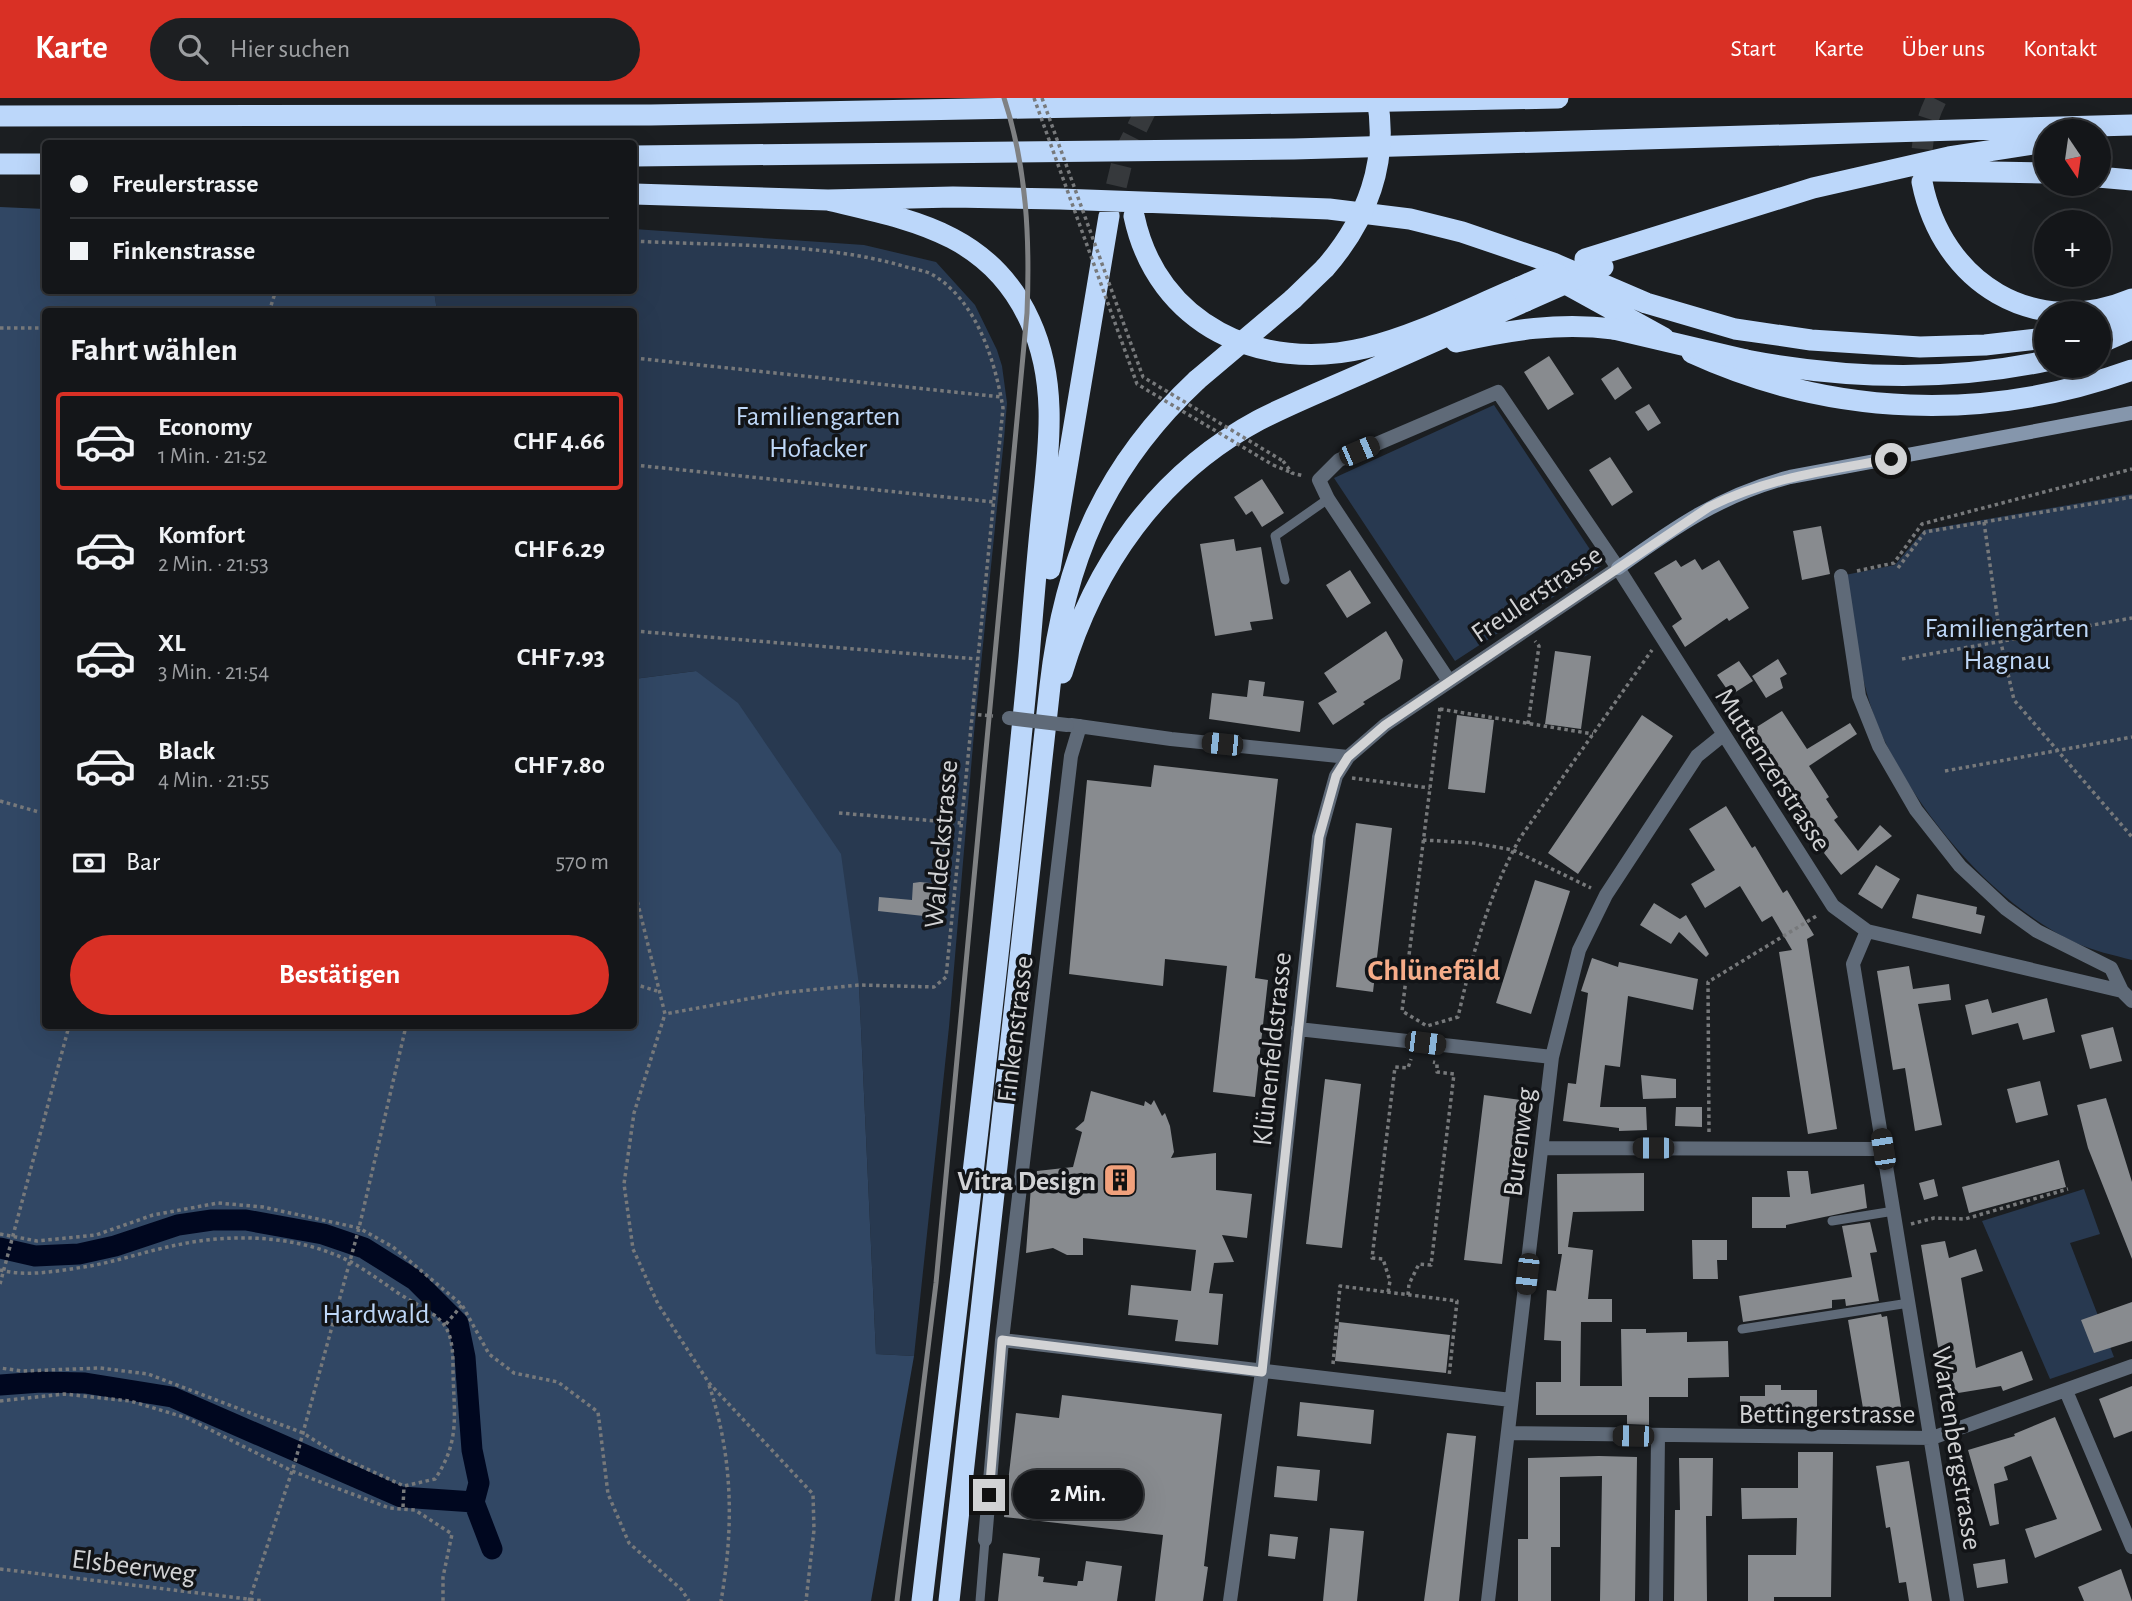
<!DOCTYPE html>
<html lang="de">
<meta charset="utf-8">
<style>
body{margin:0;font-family:"Alegreya Sans",sans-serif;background:#1d1f22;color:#f1f3f6;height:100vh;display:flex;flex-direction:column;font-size:26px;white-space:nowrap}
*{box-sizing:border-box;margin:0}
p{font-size:23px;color:#9d9fa2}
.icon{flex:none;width:38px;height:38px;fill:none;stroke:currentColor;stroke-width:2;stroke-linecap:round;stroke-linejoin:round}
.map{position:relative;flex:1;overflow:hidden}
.sheet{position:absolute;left:42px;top:210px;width:595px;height:721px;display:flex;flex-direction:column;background:#141619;border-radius:7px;box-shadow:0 7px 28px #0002,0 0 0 2px #333538}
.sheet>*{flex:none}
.top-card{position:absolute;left:42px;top:42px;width:595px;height:154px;border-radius:7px;box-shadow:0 7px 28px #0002,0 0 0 2px #333538;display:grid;align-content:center;height:154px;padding:0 28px;background:#141619}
.needle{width:46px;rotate:167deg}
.tools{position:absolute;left:2034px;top:21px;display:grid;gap:14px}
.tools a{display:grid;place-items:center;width:77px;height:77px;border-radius:50%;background:#141619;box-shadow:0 7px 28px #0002,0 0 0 2px #333538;font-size:35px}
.end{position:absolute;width:32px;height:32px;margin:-16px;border:9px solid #d2d3d5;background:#111;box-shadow:0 0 0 4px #111}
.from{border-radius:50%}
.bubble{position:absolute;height:49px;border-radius:24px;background:#141619;box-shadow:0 7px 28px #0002,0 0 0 2px #333538;font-size:23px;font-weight:700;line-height:49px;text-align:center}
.car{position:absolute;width:21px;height:42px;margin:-21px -10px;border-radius:9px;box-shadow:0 0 5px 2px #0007;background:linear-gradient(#222 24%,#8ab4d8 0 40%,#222 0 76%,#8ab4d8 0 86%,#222 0)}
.top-card b{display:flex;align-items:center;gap:24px;height:66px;font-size:26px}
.top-card b+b{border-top:2px solid #333538}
.top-card i{width:18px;height:18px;background:#f1f3f6}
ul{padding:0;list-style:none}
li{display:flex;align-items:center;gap:21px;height:98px;margin:0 14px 10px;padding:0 14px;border:4px solid transparent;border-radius:7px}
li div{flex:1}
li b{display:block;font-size:26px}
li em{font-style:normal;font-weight:700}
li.selected{border-color:#d93025}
li>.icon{width:63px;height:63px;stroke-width:1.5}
h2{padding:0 28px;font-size:32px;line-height:84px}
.pay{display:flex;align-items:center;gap:18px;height:77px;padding:0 28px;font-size:26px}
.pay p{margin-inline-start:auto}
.button{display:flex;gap:14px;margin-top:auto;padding:14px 28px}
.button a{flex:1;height:80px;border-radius:42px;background:#d93025;color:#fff;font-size:28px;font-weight:700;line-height:80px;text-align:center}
header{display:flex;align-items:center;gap:42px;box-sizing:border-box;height:98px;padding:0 35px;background:#d93025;color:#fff}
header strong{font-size:33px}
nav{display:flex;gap:38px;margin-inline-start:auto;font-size:24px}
.search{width:490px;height:63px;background:#1d1f22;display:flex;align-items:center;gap:18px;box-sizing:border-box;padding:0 24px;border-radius:38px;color:#9d9fa2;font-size:26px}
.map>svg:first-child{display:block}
</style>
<header>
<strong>Karte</strong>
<div class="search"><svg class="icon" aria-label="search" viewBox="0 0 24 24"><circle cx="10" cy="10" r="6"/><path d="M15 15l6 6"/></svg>Hier suchen</div>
<nav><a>Start</a><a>Karte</a><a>Über uns</a><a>Kontakt</a></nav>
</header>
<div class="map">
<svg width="2132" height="1503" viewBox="0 0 2132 1503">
<rect width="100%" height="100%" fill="#1b1e21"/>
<path fill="#283950" d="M634,131L864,147L936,164L975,207L997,252L1002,268L1007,305L1004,341L974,635L949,929L914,1258L876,1256L859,887L696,573L634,581V214L437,213L434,193L634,192Z
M1494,307L1601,468L1455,563L1334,380Z
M2132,396V862C2113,857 2094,853 2076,845C1993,806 1917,715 1880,633C1859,584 1854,529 1845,477L1895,467L1924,432Z
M2084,1091L2100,1136L2070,1145L2114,1259L2050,1281L1982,1123Z"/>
<path fill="#314764" d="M0,109L45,111L46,192L434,193L437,213L46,214V928H634V581L696,573L738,605L841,756L859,887L876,1256L914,1258L871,1503H0Z"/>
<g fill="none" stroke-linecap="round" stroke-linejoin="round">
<path stroke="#00071f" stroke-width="21" d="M0,1150L35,1158L79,1156L115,1148L178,1127L212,1122H246L323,1136L364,1150L415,1182L458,1225L465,1259L472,1352L479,1385L474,1404
M0,1287L41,1284L85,1285L172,1299L401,1399L474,1404L492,1451"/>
</g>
<path fill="#888b8f" d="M1549,258L1574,296L1548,312L1524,274Z
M1618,269L1632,290L1615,302L1601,281Z
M1649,306L1661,325L1648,333L1635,314Z
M1610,359L1633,394L1612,408L1589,372Z
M1262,381L1284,415L1262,429L1252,413L1246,417L1234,399Z
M1821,428L1830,476L1802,482L1793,433Z
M1234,441L1236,453L1261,449L1273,521L1250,524L1252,532L1215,538L1200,446Z
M1695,461L1702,472L1719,462L1749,510L1729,523L1727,520L1685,549L1672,528L1682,521L1654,475L1676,462L1681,469Z
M1350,472L1371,505L1347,520L1326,487Z
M1386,533L1403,562L1400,581L1363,604L1365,606L1333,627L1318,605L1337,594L1324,575Z
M1555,553L1591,558L1581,631L1545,626Z
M1778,561L1787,576L1780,580L1783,590L1766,600L1752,578Z
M1739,563L1753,583L1731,597L1717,577Z
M1249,582L1265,584L1263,598L1304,603L1300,634L1209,621L1212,595L1247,599Z
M1782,613L1807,651L1850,625L1857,636L1809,668L1829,699L1826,701L1838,719L1834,722L1858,753L1880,727L1892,738L1841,777L1824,755L1826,752L1752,632Z
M1457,617L1494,622L1485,695L1448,691Z
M1642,617L1673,638L1578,776L1548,755Z
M1154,667L1278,681L1255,880L1268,882L1255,999L1213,994L1227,868L1165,861L1163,888L1069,876L1087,682L1151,689Z
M1726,708L1752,750L1755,748L1783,795L1787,792L1814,837L1807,841L1837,1031L1808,1036L1779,854L1792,852L1772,818L1762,824L1740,788L1705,810L1691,786L1715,772L1689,731Z
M1356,725L1392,730L1373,894L1336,889Z
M1876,767L1900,781L1882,811L1858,796Z
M1535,782L1570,793L1531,916L1496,905Z
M920,784L949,787L942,820L878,813L879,799L912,802L913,785Z
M1917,796L1977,809L1976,816L1985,818L1981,836L1912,820Z
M1654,805L1680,821L1686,817L1709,856L1706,859L1679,834L1671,846L1640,827Z
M1592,860L1618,869L1619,864L1698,881L1693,912L1628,898L1620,969L1605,967L1600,1009H1646L1647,1032L1619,1033V1030L1563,1023L1568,985L1576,986L1588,895L1581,893Z
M1909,868L1913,891L1949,886L1951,902L1918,906L1942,1027L1915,1033L1905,970L1893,972L1877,873Z
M2047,900L2055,934L2023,942L2018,925L1972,937L1965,907L1988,901L1992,915Z
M2113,929L2122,963L2090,971L2081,937Z
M1641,977L1676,981V1000L1643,1001Z
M1325,981L1361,986L1342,1150L1306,1146Z
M2040,983L2048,1017L2016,1025L2007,991Z
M1091,993L1144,1008L1145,1003L1151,1007L1154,1002L1162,1018L1165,1015L1170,1028L1174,1054L1171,1060L1216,1055V1092L1252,1096L1247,1140L1222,1137L1234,1164L1214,1165L1209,1195L1223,1196L1218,1247L1175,1243L1178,1222L1128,1217L1131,1187L1191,1193L1196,1152L1083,1140V1157H1067L1053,1150L1026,1155L1031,1088H1035L1037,1073L1073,1069L1082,1034L1075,1031L1084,1023Z
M1484,997L1521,1002L1502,1166L1464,1162Z
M2106,1000L2132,1084V1161L2088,1050L2077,1007Z
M1676,1009H1702V1029L1675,1028Z
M2059,1062L2066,1089L1969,1115L1962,1089Z
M1787,1073H1808L1811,1096L1864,1086L1867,1110L1786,1127V1130H1752V1099H1790Z
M1644,1075V1113L1573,1114L1568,1149L1593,1152L1588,1201H1612V1224H1581L1580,1288H1622L1621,1231H1646V1235L1687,1234V1244L1728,1243L1729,1279L1688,1280V1299H1649V1327L1627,1326V1317H1536V1284H1561V1243L1544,1242L1547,1192L1556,1193L1562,1156H1558L1557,1076Z
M1934,1081L1938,1098L1924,1102L1919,1085Z
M1870,1124L1877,1154L1870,1155L1879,1203L1846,1208L1845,1201L1832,1202V1210L1743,1224L1739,1198L1852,1179L1842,1128Z
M1692,1142H1727V1162H1717L1718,1181H1693Z
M1945,1143L1949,1160L1976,1151L1983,1173L1961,1180L1976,1270L2022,1253L2033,1282L2003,1293L2001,1288L1946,1297L1921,1147Z
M2132,1204V1243L2094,1255L2081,1222Z
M1881,1216L1882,1219L1887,1218L1902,1315L1865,1322L1848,1222Z
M1339,1224L1450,1237L1446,1275L1335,1263Z
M1765,1287H1781V1292H1817V1320L1740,1319V1298H1765Z
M2132,1288V1333L2114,1340L2099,1301Z
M1062,1297L1222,1316L1204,1468L1208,1469L1203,1503H1155L1163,1437L1004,1419L1016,1315L1059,1320Z
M1300,1304L1374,1312L1371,1346L1297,1338Z
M2055,1319L2102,1432L2035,1460L2025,1431L2057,1421L2031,1358L2004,1369L2008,1382L1994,1386L1999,1426L1990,1428L1968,1352L2015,1338L2014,1336Z
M1447,1335L1476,1338L1459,1503H1424Z
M1798,1354H1833L1831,1499H1774V1503H1748V1457H1796L1797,1420L1742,1421L1741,1390H1798Z
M1599,1358L1637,1359L1635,1503H1600L1602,1378L1560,1379V1449H1551V1503H1518V1441H1528V1360Z
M1679,1360H1713L1712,1418H1706L1707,1503H1674L1675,1412H1680Z
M1909,1363L1914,1393L1932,1503H1909L1906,1484L1899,1485L1890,1429L1886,1430L1876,1368Z
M1277,1368L1320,1372L1317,1403L1274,1399Z
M1330,1430L1364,1433L1357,1503H1323Z
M1270,1436L1298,1439L1295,1461L1268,1458Z
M1003,1455L1040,1460L1038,1478L1044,1479L1043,1484L1077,1488L1078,1483H1083L1086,1463L1122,1468L1117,1503H998Z
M2005,1461L2008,1485L1977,1490L1973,1466Z
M2121,1471L2132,1503H2084L2078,1489Z"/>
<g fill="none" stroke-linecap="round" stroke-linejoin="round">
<path stroke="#36393c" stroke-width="21" stroke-dasharray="21 10" stroke-linecap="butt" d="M1922,82C1920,53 1923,27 1937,0
M1109,118L1124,56L1152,0"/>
<path stroke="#77797b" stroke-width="3.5" stroke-dasharray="3.5 3.5" stroke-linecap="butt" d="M634,143C720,148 820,144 903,168C912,171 925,172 933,177C977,203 995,263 1003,310L946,879L934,889L859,887L780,895L665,916
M269,214L276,192
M0,230H46
M634,260L1001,299
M1283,363L1292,375L1304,378
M634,367L994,404
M1273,367L1290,374
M1984,424L2001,545L2014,602L2132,739
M1898,470L1925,434L2132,399
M1857,473L1894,465L1922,426L2132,371
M634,533L977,561
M1902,561L2132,520
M1440,610L1402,913L1427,928L1458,919C1472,857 1489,796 1520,740L1652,552
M1440,611L1593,636
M971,616L993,618
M1528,626L1539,548L1535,543
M1945,673L2132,639
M1352,680L1430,690
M0,703L46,716
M839,715L961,725
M1423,742L1474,745L1513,752L1591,790
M634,790L665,916L634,1015L624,1086L633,1151L658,1206L709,1285L813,1396L814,1432L806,1503
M634,886L657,893
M1709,1034L1708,884L1818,817
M1911,1126L1934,1120L1965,1121L2068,1091
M0,1136L37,1143L96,1137L153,1117L218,1105L263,1109L359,1130L393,1149L462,1207L489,1256L514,1275L558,1284L598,1314L608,1396L629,1445L681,1491L689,1503
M0,1172C27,1179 57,1173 84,1169C116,1164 146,1153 177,1147C232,1135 298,1137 349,1163C366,1172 382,1184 398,1195C437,1220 453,1218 453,1268C453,1313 462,1341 435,1381L404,1388L341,1359L303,1335L148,1276L100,1270L22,1273L0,1270
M0,1186L69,928
M1388,1194L1390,1183L1383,1161L1372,1160L1395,969L1408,970L1411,961
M1408,1197L1409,1186L1419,1166L1431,1167L1454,976L1437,974V965L1433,964
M446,1226L462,1207
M1333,1266L1340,1188L1457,1203L1449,1279
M709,1287C733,1359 734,1429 721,1503
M0,1303L64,1296L130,1303L187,1320L292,1373L389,1410L415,1412L452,1436L443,1479V1503
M403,1409L404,1388
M0,1471L264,1503
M249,1503L295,1364L359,1130L406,928"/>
<path stroke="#5f6a78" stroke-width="9" d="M1285,482L1275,438L1328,401
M1832,1123L1894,1113
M1742,1231L1909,1205
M980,1503L985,1442"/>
<path stroke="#5f6a78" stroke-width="14" d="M1841,478L1859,598L1879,648L1916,712L1960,768L2005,810L2037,833L2111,870L2122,893
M1449,583L1328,401L1319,382L1339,362L1498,294L1618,470L1833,808L1867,833L2122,893L2132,903
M1071,627L1171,641L1348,659
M1867,833L1853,866L1957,1503
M1298,931L1552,959
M1542,1050L1883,1051
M1002,1242L1511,1302
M2066,1293L2132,1449
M1509,1335L1932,1340L2132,1268
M985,1442L1002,1242L1071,658L1080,628
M1230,1503L1262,1274L1319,739L1336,678L1348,659L1385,627L1618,470
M1488,1503L1552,959L1579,852L1606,797L1697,658L1723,637
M1656,1503L1658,1339"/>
<path stroke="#8596ac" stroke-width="14" d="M1618,470C1675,429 1721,397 1790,379L2132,315"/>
<path stroke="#bcd7fa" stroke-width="21" d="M0,18L651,17L1558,0
M634,58L1294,51L2132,27
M0,66H46
M1935,73L2046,75
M2098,79L2132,82
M1922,84C1942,185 2034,242 2132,201
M634,96L828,102L953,99L1060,101L1329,111L1410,121L1462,134L1553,165L1646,205L1735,231L1811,242L1920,249L1985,247L2046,240
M828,102C912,122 990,135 1030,223C1058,284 1049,348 1042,413C1037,461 1033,510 1029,559C999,874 959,1189 922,1503
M1134,118C1157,227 1261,275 1365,250C1418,237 1470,210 1520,189
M1585,161L1813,90L1949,59L2046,44
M1557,181L1664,240
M1293,201L1325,170
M2098,227L2132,214
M1456,244C1510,232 1559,224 1614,231
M2098,246L2132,231
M1692,255C1832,319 1987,324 2132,272
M1746,262C1846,281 1946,284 2046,263
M1050,471L1109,118
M1062,575C1094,468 1158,376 1259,322C1292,305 1327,291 1361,276C1416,252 1471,227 1526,203
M949,1503L1050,588C1064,464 1104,369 1197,282"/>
<path stroke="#7f8183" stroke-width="5" d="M897,1503L936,1185L1027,215C1030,142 1027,70 1004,0"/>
<path stroke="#77797b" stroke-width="3.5" stroke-dasharray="3.5 3.5" stroke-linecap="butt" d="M1034,0L1137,286L1273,367
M1042,0L1143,279L1283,363"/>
<path stroke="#5f6a78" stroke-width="14" d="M1009,620L1067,627"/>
<path stroke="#bcd7fa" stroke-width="21" d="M1325,170C1367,122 1389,64 1377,0
M1520,189L1556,173
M1526,203L1603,169
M1614,231L1746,262
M1197,282L1293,201"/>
</g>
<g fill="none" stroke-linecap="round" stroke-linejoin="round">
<path stroke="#d2d3d5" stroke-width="9" d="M989,1397L1002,1242L1262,1274L1319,739L1336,678L1348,659L1385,627L1709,409C1770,379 1825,373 1891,361"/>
</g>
<defs>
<g id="building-square" transform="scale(1.75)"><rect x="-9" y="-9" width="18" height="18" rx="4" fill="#f1a17c" stroke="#121417"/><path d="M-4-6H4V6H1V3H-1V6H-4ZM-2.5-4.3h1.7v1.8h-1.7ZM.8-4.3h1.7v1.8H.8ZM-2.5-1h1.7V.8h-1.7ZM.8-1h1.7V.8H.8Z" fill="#111"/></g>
</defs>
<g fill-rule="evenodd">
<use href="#building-square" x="1120" y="1082"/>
</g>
<g text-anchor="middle" stroke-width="7" stroke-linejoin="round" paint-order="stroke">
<g font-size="28" fill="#bed7f7" stroke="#121417">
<text x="818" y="327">Familiengarten<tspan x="818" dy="32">Hofacker</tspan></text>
<text x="2007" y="539">Familiengärten<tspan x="2007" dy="32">Hagnau</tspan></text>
<text x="376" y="1225">Hardwald</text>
</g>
<g font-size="28" fill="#d2d3d5" stroke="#121417">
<text transform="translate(1536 495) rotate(-34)" y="10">Freulerstrasse</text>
<text transform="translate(1774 671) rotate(57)" y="10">Muttenzerstrasse</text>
<text transform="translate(940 746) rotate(-85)" y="10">Waldeckstrasse</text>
<text transform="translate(1014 931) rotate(-83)" y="10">Finkenstrasse</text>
<text transform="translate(1271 951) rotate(-84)" y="10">Klünenfeldstrasse</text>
<text transform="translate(1518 1044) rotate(-83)" y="10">Burenweg</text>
<text x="1827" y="1325">Bettingerstrasse</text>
<text transform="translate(1958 1350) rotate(81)" y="10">Wartenbergstrasse</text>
<text transform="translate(134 1467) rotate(7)" y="10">Elsbeerweg</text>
</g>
<g font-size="28" font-weight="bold" fill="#d2d3d5" stroke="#121417" text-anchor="end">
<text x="1096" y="1092">Vitra Design</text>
</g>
<g font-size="30" font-weight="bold" fill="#f6ac89" stroke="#121417">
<text x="1434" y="882">Chlünefäld</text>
</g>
</g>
</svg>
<div class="tools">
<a><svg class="needle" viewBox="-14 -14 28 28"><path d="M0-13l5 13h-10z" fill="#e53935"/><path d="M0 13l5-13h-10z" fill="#9d9fa2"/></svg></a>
<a>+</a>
<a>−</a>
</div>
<i class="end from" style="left:1891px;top:361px"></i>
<i class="end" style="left:989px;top:1397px"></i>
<div class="bubble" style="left:1013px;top:1372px;width:130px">2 Min.</div>
<i class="car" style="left:1359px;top:353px;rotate:67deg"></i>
<i class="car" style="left:1222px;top:646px;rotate:276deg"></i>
<i class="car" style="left:1425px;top:945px;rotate:97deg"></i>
<i class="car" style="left:1653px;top:1050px;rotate:270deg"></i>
<i class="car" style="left:1883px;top:1051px;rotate:351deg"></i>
<i class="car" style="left:1527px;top:1176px;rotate:187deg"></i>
<i class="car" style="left:1633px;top:1338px;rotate:271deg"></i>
<div class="top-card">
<b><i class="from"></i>Freulerstrasse</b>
<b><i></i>Finkenstrasse</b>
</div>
<section class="sheet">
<h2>Fahrt wählen</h2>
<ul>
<li class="selected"><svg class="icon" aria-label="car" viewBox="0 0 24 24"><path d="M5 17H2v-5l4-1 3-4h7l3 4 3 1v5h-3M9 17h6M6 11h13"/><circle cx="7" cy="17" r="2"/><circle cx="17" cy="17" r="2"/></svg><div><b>Economy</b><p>1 Min. · 21:52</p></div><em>CHF 4.66</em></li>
<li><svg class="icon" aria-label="car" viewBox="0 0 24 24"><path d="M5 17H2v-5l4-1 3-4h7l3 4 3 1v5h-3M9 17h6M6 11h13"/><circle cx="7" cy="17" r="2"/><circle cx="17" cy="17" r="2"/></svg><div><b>Komfort</b><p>2 Min. · 21:53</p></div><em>CHF 6.29</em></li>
<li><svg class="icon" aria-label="car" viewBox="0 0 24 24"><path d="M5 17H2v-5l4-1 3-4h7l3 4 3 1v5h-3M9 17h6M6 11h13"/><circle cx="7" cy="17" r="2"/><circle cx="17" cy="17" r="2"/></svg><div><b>XL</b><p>3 Min. · 21:54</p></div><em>CHF 7.93</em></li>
<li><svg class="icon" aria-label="car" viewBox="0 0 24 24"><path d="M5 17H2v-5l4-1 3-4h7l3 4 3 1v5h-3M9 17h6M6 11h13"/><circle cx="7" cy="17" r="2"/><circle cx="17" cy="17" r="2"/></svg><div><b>Black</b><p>4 Min. · 21:55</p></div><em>CHF 7.80</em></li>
</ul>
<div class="pay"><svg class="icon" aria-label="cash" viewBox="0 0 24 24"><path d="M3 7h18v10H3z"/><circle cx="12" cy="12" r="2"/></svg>Bar<p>570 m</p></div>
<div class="button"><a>Bestätigen</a></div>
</section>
</div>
